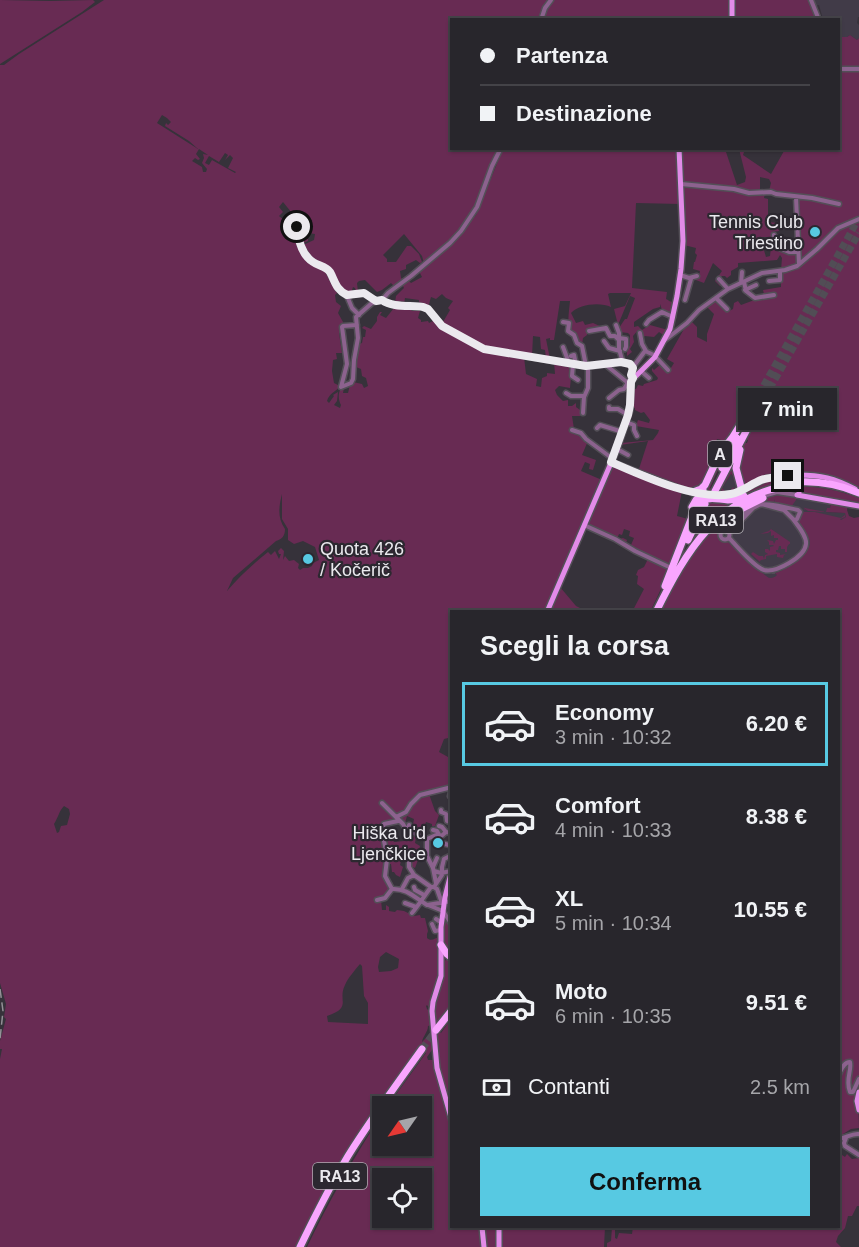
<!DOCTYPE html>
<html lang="it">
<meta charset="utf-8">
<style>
body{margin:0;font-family:Arial,sans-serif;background:#343238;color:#f1f3f6;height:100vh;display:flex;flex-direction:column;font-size:22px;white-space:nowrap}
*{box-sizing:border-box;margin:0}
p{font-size:20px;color:#a5a5a9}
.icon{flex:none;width:33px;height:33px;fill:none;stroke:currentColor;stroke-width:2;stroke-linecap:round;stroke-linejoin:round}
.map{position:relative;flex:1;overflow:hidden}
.sheet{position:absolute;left:450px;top:610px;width:390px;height:618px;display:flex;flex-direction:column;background:#28262c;border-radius:0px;box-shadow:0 2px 4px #0004,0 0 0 2px #444348}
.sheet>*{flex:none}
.banner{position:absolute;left:450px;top:18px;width:390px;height:132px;border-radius:0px;box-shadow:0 2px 4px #0004,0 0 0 2px #444348;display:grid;align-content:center;height:132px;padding:0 30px;background:#28262c}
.needle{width:39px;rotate:236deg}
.fabs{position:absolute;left:372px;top:1096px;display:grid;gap:12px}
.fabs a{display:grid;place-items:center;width:60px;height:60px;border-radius:0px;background:#28262c;box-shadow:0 2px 4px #0004,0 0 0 2px #444348;font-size:30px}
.end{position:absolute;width:27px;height:27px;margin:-14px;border:8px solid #ebe9ee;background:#111;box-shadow:0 0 0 3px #111}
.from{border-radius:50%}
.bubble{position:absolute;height:42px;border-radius:0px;background:#28262c;box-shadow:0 2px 4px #0004,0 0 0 2px #444348;font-size:20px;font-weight:600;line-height:42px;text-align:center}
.banner b{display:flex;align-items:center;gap:21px;height:57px;font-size:22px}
.banner b+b{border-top:2px solid #444348}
.banner i{width:15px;height:15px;background:#f1f3f6}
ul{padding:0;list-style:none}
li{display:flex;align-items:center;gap:18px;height:84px;margin:0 12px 9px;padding:0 18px;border:3px solid transparent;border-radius:0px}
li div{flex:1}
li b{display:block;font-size:22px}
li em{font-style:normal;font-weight:600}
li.selected{border-color:#57c9e2}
li>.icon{width:54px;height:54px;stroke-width:1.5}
h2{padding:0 30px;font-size:27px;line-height:72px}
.pay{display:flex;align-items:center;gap:15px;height:66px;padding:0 30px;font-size:22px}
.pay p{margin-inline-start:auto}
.primary-button{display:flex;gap:12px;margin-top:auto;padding:12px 30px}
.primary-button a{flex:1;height:69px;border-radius:0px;background:#57c9e2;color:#111;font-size:24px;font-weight:600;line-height:69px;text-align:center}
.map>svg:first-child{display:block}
</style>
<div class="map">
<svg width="859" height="1247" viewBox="0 0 859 1247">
<rect width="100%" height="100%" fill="#36323a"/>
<path fill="#413b48" d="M812,0H859V17H858L857,23L859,25V38L857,40L850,35L847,37H839L838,20L823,19L819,5L815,6Z
M731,474L734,477L738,487L736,490L732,492L733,488L731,491H725L721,488L730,475Z
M778,494L831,503L830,508L827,512L845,513L847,517L841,520L814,512H804L811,543L808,552L772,580H767L728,542L720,539L719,533L756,502H764L766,497Z"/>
<path fill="#682b53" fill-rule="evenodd" d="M0,0L50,1L93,0L95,2L82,12L0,64Z
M104,0H550L543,9L539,19L452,20V148L499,149L473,213L459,231L424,263L422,256L404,234L383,255L387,259V262H396L407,246H411L419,254L422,262L420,263L416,260L406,265V269L400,271L401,278L404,280L394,286L391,283L382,290L377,292L365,280L359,281L357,283L358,292L356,291L355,288L353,287L351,293C334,295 337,273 326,266C324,265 320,264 317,263C310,260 306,252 303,245L314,240L315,234L308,233V241L301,244L296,218L283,202L279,207L283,212L279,216L286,222L292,218L294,222L298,240L308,260L328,272L339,291L335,295L336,302L341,306L338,313L343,322L341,332L339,333L342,353H336L337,359L333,360L332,371L334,383L340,386C336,392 329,393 327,401L329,403L334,396L333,395L338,392L337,401L334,405L340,408L341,405C338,399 338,393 341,388H344L343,393H348L350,385L353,386V382L362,384L364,388L368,386L366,378L362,376L361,369L356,367V357L359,344L362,343L363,337H365L366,330L362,328L364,326L371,329L377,321V317L380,312H382L380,315L386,318L394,308L403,310L409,308L412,311H420L418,318L421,320V322L428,321L429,323L435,320L477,345L484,352L486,351L524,357L526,374L537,379L536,386L541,387L542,378L547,376V373L555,374L554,362L572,366L570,388L559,386L555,390L557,395L563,401L568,400V406H572L576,403V407L580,410V416H572L574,429L588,441L582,455L596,460L593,470L589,469L590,464L585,462L581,471L602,480L546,612H452L451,748L450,746L448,738L444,739L439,752L448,757L451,760V785L430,791L424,792L418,795L396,820L383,824L386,858L384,872L390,887L381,900L382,910H386V905L389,907V911L395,912L397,910L404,911L414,916L420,915L421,918H425L428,931L427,934V938C431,942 435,938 440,937L438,980L431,997L433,998L430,1009L427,1005L426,1006L427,1009L430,1012L432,1025L428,1026C428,1032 423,1036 422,1042L430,1034L433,1036L434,1047L427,1057L428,1060H435L443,1096L451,1126L452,1227H481L483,1247H307C329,1201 354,1157 382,1114V1146H422V1107H387L426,1053L419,1047L381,1101L298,1247H0V1059L2,1049H0V1041L6,1019L4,1017L6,1004L0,983V65H4L19,54ZM162,115L167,118L171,122L168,125L166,123L165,126L189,141L198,149L157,123ZM199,149L208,155L203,154L204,158L202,163L207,169L206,172H203L202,167L192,161L195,158L198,160L200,159L196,154ZM225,153L228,155L225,160L230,155L233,158L228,168L236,172L235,173L212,160L209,165L205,163L209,156L219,162ZM282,494V519L288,529V540L294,544L303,541L315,547L319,560L313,563L312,566L308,568H303L300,570L298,568L299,564L294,560L289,561L285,556L283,560L284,551L281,548L278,551L279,554H281L279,559L275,551L271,555L268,552C253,564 239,577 227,591L233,578L276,541C282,539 285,536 285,529C277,518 279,506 282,494ZM64,806L69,809L70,814L67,825L61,826L59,832L57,833L54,824C58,818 59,811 64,806ZM386,952L399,959L398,968L391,971L379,972L378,967L380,957ZM360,964L362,966L364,996L368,1003V1024L328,1022L327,1016C353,1007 337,1001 345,985C348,978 355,970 360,964ZM382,1179H422V1218H382Z
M553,0H731V19L542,20L548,6Z
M733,0H810L818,20H733Z
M850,35L857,40L859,38V68H839V37H847Z
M839,71H859V218L838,226L826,239L800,262L798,197L769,191L771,183L769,179L760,177V191C748,192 743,189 731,188C715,186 699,185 683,184L681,149H726V152L737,185L745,182L746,177L739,149H745L743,155L771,174L784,151L782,149L838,148Z
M503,149H678L681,204L636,203L632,288L667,292L666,299L668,300L669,301L675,303L672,315C663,311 663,313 660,304V307L653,309L634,322V327L638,326L642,330L650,325L668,330L665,336L659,332L654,337L645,336L642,338L641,332L638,330L633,336L634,342L630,349L632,352L627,356V348L630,346V335L628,333L620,332L619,328L625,319H627L635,298L630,296L618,325L614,309L625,306L631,293H610L608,294L611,307C600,302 579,304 571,313L576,323L583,321L585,325L593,323L602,327L587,330V335L583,338L582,345C565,330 568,322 570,301H560L554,340H550V338L546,339L550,359L546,358L545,350L541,349L540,337L533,336L532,356L485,348L445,327L437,319L438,318L443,322L450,310L448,308L453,301L446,298L442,294L436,299L431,297L428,308L419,304V300L405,298L404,304L395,303L396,296L404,288L402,284L408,280L411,283L422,277L419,271L453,242L476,215Z
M683,185L740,191L750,195L765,193L764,198L768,199V222L778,223L779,231L772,232L771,237H763L760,243L758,244L759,247H763L766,257L770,256L771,247H776L797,253L798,264L781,270L782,258L780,255L777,260L738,263V267L731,271V275L727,278L725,276H722L718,280L722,284L720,286L715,281L722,271L713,263L704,283L693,279L699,276L700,271L693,269L694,262H695L697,255L695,253L696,248L684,245Z
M859,221V488L843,480L815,472L764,477L762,476L761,478L746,486L744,485L738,462L744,443H747L748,440L738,436L749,414L745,411L733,433L725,441L717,439L716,443L720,444L717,456L701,487L692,490L677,485L678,483L674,485L638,472L648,441L620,445L621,443L653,440L658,433L659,430L636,426L638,420L649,423L650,420L644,412L641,413L635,410V408L632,407V389H636L638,385L643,386L644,384L657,380L658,378L652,371V368L654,370L661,364L669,371L674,363L667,359L684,329L683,327L691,321L697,327V337L707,342V334L714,314L706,306L716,299L729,311L733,309L734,303L738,301L741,305L757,299L764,294L763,290L781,287V271L797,267L836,231Z
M731,441L710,488L715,491L738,452L740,487L736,490L735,487L737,488L738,487L734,477L731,474L722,488L725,491H730L733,487L734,489L732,490V492L723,493L704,492L720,455Z
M613,466H616L682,491L677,516L688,519L670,565L645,555L619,539L623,538L627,540L626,543L631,545L634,538L629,536L630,531L624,529L622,535L619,534L617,539L586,525L611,467Z
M799,477L829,479L800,486C821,487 839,490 859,498V503L809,495L800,490L797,479Z
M787,478L791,479L793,481L763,487L738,497H716L694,506L703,495L719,496L762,481Z
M773,494L796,497V500L791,507L774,505L775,499L773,504L765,502L766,497Z
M705,501L737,502L688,551L710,506L703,503L684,543L693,517Z
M831,503L848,505L847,510L849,516L854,518L859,517V1077L853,1091H850L848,1061L843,1064L838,1073V612H660L678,574L704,535L724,519L752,504L727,529L728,530L721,531L720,536L722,540L728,541V542L757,570L758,569C764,573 769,583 777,575L775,573C786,570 811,553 810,542C809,536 801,527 798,521L804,512H815L841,518L845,515V517L840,519L841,520L846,517L845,513L808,511L805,509L804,510L805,507V508L826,512L827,508H830Z
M771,529L790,542V544H789L787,547V552H785V549H781V546H779L778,550H776V552L780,553V555L786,554L784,555L783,558L777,557V554L766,556V559L761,560L759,562V561L751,554L753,552L759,556H763L764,559L765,555L768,554L765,552V549H768L770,551V547L774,546L773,545H769V542L767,540L773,541L774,544L776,540H778V538H774V535L771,536V531L768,533L760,534L769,531Z
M648,559L668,568L670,570L650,612H632L644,589L637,584L638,576L636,575L638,570L644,567Z
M560,587L576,606L588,612H548Z
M429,794L435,811L439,815L435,826H432V824L426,822L424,827L422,836L412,830L414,819L407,816L405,823L407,825L408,830L398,818L418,799Z
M407,833H414L419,837H416L415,843L420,846L417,858L418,860L415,868L413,867L411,869L410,867L411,858L399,856L387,850L385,839L387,838L392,839L394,842L404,841Z
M388,853L402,857L400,865L403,867L400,877L396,875L394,872H392L391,864H386Z
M447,921L451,926V957L442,945L443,922L445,923Z
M447,959L451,960V1007L436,1029L441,1033L451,1019V1117L438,1070L433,1012L442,963Z
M849,1064C849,1074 844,1083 850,1093L859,1082L858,1091L859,1128L851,1129L843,1134L844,1136L839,1138V1080L846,1065Z
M839,1153L845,1157L847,1154L852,1159L859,1158V1206H857L852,1216H848L845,1228L838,1236L836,1242L841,1247H607V1243L611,1241L612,1227H615V1238L617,1239L619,1233L632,1234L633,1227H838Z
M483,1227H497V1247H486Z
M501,1227H605L604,1247H501Z"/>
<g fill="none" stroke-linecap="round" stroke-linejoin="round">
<path stroke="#514d55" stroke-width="4" stroke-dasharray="4 2" stroke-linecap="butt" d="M766,572H775"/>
<path stroke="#514d55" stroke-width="7" stroke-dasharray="7 3.5" stroke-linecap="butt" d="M748,413L859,218
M754,416L859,233
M422,1049L436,1030"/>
<g stroke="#534f57" stroke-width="7">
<path id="minor" d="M811,0L819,20
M541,20L545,8L551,0
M838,69H859
M681,184L734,189L749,193L771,192L776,194L812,198L839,204
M796,197L799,264
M295,219L300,245L310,260L328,270L338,289L344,294L349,295L365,293L376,301
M784,226L797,225
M774,235L777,247L789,252H798
M680,275L689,278L697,276
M719,279L728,289
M769,281L780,280V271
M744,282L746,291L755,298L774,295
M741,283L742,272
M745,290L756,285
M347,296L352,308L359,315
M716,298L727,309
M382,300L388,293L411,276L450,243L461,231L477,207L492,166L501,148
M685,300L691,279
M563,322L569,323L568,331L574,335L577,343L582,346L586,366
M646,324L649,320L662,312L673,317
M357,325L343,326L342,327L347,364L341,387L351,383L353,379L354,360L358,338L356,317L372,303L382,300L389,304L421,306L426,308L442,326L484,349L588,367L621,362L630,364L633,367
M616,325L619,333V349L623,363
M589,331L606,328L610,336H615L618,339
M640,333L642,344L646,351
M619,338L626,339V347L625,349
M665,340L687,323L699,310L728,289L762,273L785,270L797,266L817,249L838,228L859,219
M604,341L609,348L620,351
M563,347L569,363
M571,356L574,355L576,365
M573,364L572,376L578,380
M606,365L628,383
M641,371L649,378
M633,378L631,375L633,367L645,351L654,355L668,370
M566,393L571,396H584
M609,398L619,390L624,389L630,379
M609,407V409H618L628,415
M583,413L584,397L588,388V367
M626,422L634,425V430L637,436
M597,428L600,425L623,432
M572,430L581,433L586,439L613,459
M617,449L628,455
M763,496L777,492L797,495
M584,525L615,539L635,551L669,567
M720.5 535a4.5 4.5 0 1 1 9 0a4.5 4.5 0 1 1-9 0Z
M727,532C735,524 742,514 751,507C761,500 787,508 798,510L800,512L797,519L794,520L784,510L761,504L753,508L729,533
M729,538C738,547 753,566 764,570C776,573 805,557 806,544C807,536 798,526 793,519
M450,796L452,788
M382,803L403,824L407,831L417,834L427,839L436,835L442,843L452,846
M441,810V812L446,814L447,821L452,823
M396,817L406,812L411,804L420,795L452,787
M398,821L384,824L382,831L386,851L397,857L404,856L409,857V867L414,875
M439,826L442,827L446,832
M433,830L437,831L440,836
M408,832L409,825
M439,838L446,832L452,833
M427,839V856L433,868L436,883
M386,851L387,859L385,876L392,889
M433,867L437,858
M434,871L441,873L451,871
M414,887L415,890L424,895
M434,887L437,889L442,903
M402,889L408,878L414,875L431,887H434L442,875V867L444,859L452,855
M377,900L385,898L392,889C407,888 415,898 427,905L452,901
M405,903L416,907
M428,905L443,911L452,925
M412,913C419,905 424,896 431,887
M436,919L442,923
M432,924L435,931L441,930
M838,1076C841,1071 843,1062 850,1062C852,1071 845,1080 850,1092H853L859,1079
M846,1138L844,1143L845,1146L859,1155
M838,1139C846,1138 852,1133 859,1134"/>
</g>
<g stroke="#534f57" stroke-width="8">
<path id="major" d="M732,0V20
M611,462L678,488L691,492L712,494L726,495L736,493L767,478L788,476L794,478L799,492
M795,480L798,475C821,475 834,478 855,489
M797,495L859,506
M547,612L617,449L630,410L631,381L655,357L664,340L670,329L677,296L681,269L683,241L679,148
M452,869L445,897L441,927V976L433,1002L432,1011L437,1068L452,1121
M859,1092L857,1101L859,1110
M482,1227L484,1247
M499,1227V1247"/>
</g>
<g stroke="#534f57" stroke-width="10">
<path id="highway" d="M722,468L736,437
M799,482C820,481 840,485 859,493
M715,491L754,416
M740,491L741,487L736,468L740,450
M693,492L701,489L705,485L719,455L732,438L747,414
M692,507L696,500L703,493V487
M721,519L763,498
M688,540L705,504
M665,586L695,509C706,494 713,499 728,500C734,500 739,498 744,496
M656,612C686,551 719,494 793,485
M441,945L447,954L452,958
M436,1030L452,1010
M300,1247C315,1216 330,1186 348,1156C371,1119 397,1084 422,1049"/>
</g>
<use href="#minor" stroke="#8c628e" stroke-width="4"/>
<use href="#major" stroke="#e28be8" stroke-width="5"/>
<use href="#highway" stroke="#f9a6fe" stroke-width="7"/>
<path stroke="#949197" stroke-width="1.5" stroke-dasharray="9 4.5" stroke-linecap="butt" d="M0,989L3,1011L0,1039"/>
<g stroke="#534f57" stroke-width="10" stroke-linecap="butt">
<path id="highway-bridge" d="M793,485H800"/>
</g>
<use href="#highway-bridge" stroke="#f9a6fe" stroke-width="7"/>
</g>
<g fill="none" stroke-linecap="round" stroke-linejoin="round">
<path stroke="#ebe9ee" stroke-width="8" d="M297,227C298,239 302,255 313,262C318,266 326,266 330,272C335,281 336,290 347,295L364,293L376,301L382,300C393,308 410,305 423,307L428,309L442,326L484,349L586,366L621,362L630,364L633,368L631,375L633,378L631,382L630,405L628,415L611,462C643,476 697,501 731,494C742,492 751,484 761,480C770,477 779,477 788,476"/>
</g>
<g fill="#57c9e2" stroke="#2c2830" stroke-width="2">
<circle cx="815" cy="232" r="6"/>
<circle cx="308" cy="559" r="6"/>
<circle cx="438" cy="843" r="6"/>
</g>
<g text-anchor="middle" stroke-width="4.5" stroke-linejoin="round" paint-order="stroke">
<g fill="#2c2830" stroke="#b2afb5" stroke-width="1.5">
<rect x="708" y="441" width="24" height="26" rx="4.5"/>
<rect x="689" y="507" width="54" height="26" rx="4.5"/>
<rect x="313" y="1163" width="54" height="26" rx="4.5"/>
</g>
<g font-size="16" font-weight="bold" fill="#ebe9ee">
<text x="720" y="460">A</text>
<text x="716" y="526">RA13</text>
<text x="340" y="1182">RA13</text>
</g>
<g font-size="18" fill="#ebe9ee" stroke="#2c2830" text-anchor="end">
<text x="803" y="228">Tennis Club<tspan x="803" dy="21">Triestino</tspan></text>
<text x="320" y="555" text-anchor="start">Quota 426<tspan x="320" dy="21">/ Kočerič</tspan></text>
<text x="426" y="839">Hiška u'd<tspan x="426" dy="21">Ljenčkice</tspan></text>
</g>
</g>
</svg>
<div class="fabs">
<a><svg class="needle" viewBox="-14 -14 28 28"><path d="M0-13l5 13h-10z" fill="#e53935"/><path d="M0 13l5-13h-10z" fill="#a5a5a9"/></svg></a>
<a><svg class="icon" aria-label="locate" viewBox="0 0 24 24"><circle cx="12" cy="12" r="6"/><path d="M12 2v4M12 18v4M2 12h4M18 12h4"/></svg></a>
</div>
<i class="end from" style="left:297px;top:227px"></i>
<i class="end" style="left:788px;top:476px"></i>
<div class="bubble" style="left:738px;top:388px;width:99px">7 min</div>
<div class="banner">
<b><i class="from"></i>Partenza</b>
<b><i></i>Destinazione</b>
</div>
<section class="sheet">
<h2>Scegli la corsa</h2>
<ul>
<li class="selected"><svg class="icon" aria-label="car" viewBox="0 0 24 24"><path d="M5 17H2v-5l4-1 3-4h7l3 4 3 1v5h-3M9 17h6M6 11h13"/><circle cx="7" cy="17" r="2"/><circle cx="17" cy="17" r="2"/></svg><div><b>Economy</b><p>3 min · 10:32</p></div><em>6.20 €</em></li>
<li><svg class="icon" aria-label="car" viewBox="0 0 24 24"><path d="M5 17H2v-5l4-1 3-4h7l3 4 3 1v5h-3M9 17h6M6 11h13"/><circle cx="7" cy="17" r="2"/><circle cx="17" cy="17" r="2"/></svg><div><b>Comfort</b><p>4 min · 10:33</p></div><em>8.38 €</em></li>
<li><svg class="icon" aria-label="car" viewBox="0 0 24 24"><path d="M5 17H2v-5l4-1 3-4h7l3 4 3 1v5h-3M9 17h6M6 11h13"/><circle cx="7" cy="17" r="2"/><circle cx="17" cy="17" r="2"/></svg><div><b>XL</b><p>5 min · 10:34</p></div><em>10.55 €</em></li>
<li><svg class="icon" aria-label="car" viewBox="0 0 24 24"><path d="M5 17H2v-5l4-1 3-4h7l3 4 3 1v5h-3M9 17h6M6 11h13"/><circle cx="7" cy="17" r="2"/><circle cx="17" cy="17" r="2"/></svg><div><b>Moto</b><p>6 min · 10:35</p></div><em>9.51 €</em></li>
</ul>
<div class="pay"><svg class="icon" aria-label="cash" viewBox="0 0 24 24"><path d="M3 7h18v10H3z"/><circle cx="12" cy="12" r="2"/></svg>Contanti<p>2.5 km</p></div>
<div class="primary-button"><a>Conferma</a></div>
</section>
</div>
